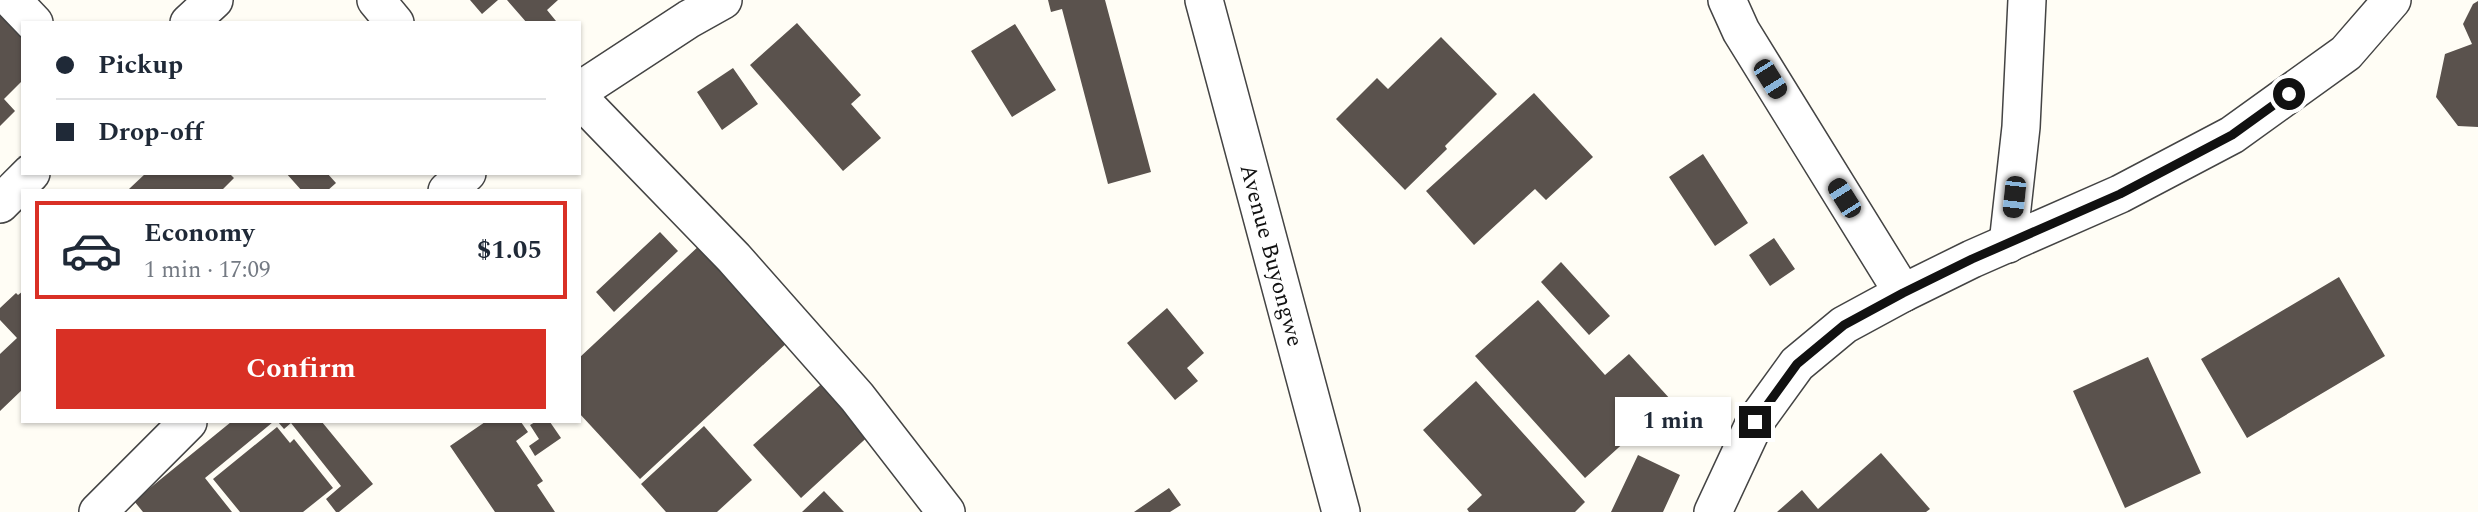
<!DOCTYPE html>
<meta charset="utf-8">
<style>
body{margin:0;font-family:Spectral,serif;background:#f6f6f7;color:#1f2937;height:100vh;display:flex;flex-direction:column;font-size:26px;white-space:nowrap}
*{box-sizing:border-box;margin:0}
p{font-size:23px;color:#747a83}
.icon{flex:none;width:38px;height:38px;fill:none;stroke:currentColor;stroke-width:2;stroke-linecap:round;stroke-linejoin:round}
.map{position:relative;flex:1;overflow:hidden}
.side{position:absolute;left:21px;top:189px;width:560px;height:234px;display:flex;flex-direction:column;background:#fff;border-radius:0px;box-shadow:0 2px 5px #0004}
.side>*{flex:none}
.banner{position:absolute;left:21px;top:21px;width:560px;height:154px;border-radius:0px;box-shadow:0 2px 5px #0004;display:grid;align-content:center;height:154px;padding:0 35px;background:#fff}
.end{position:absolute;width:32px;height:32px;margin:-16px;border:9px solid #111;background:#fff;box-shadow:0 0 0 4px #fff}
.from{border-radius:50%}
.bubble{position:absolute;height:49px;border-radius:0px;background:#fff;box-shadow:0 2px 5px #0004;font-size:23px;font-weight:700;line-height:49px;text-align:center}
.car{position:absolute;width:21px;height:42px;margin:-21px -10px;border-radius:9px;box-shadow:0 0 5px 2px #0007;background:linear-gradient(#222 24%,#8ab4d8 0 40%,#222 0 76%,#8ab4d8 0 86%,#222 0)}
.banner b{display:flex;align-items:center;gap:24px;height:66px;font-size:26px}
.banner b+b{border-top:2px solid #e0e1e3}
.banner i{width:18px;height:18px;background:#1f2937}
ul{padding:12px 0 0;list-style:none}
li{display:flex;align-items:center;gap:21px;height:98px;margin:0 14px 10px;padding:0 21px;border:4px solid transparent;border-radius:0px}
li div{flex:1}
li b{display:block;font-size:26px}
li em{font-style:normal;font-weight:700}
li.active{border-color:#d93025}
li>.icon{width:63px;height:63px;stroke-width:1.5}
.cta{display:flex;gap:14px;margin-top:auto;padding:14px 35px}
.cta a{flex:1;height:80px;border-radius:0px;background:#d93025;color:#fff;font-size:28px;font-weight:700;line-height:80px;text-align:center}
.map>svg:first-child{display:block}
</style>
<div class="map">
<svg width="2478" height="512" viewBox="0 0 2478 512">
<rect width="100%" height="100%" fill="#fffdf5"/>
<path fill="#5a524d" d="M470,0H498L482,14Z
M507,0H558L547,10L556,21L527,23Z
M1048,0H1105L1151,172L1108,184L1062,9L1051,12Z
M2478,1V127L2458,126L2436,97L2445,54L2472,44L2463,24L2473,4Z
M0,14L23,28V80L4,99L15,111L0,126Z
M797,23L861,95L851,104L881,138L843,171L750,65Z
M1015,24L1056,90L1012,117L971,51Z
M1441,37L1497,94L1445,146L1447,149L1405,190L1336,119L1377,78L1388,89Z
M733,68L758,104L722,130L697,92Z
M1534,93L1593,157L1546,200L1535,189L1474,245L1426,191Z
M1703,154L1748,223L1715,246L1669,177Z
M146,173H229L234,178L221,191H131L129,189Z
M286,173H327L336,183L327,191H302Z
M660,232L678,251L614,312L596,292Z
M1774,238L1795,269L1770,286L1749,255Z
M701,244L790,340L640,479L579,413V358Z
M1561,262L1610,316L1589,335L1541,282Z
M2339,277L2385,356L2247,438L2201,359Z
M23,291V389L0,411V354L17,338L0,320V308L16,293L18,295Z
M1538,300L1605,375L1629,354L1671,400L1585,478L1475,356Z
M1167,308L1204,353L1187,368L1198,381L1175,400L1127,343Z
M2148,357L2201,473L2125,508L2073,391Z
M827,379L874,431L801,498L753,445Z
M1476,381L1585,502L1575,512H1469L1467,509L1482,495L1423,430Z
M231,422H273L205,478L232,512H143L134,501Z
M278,422H322L373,484L339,512H336L326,499L341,486L291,423L284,429Z
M485,422H521L528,432L516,441L543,481L537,485L555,512H495L450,446Z
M535,422H550L561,438L535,456L529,446L539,439L530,425Z
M704,426L752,480L717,512H666L641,484Z
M277,427L290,443L294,439L333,488L303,512H240L213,479Z
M1881,453L1930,509L1926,512H1777L1802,490L1818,509Z
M1638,455L1680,475L1663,512H1611Z
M1169,488L1181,505L1170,512H1134Z
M824,491L844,512H802Z"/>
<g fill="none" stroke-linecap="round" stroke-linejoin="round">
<g stroke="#444" stroke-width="40">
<g id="minor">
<path d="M12,0L34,23"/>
<path d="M376,0L395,23"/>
<path id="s1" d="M1204,0L1341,512"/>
<path d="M1727,0L1741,31L1903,293"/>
<path d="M189,23L214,0"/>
<path d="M579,91L689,19L723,0"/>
<path d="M579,98L734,258L857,397L946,512"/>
<path d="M447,191L467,173"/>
<path d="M0,204L31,173"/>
<path d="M2008,244L2021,127L2027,0"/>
<path d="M98,512L188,422"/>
<path d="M1713,512L1755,422L1797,364L1844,325L1903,293L1972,259L2120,194L2232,135L2346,53L2392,0"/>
</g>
</g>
<use href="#minor" stroke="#fff" stroke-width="37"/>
</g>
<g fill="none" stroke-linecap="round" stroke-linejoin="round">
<path stroke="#111" stroke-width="9" d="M1755,422L1797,364L1844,325L1903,293L1972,259L2120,194L2232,135L2289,94"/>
</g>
<g text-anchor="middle" stroke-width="7" stroke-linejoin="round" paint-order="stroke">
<g font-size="23" fill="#111" stroke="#fff">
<text dy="8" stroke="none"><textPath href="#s1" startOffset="264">Avenue Buyongwe</textPath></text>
</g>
</g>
</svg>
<i class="end from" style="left:2289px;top:94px"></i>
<i class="end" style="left:1755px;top:422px"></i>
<div class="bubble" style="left:1615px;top:397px;width:116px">1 min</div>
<i class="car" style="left:1770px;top:79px;rotate:148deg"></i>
<i class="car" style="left:2014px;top:197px;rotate:186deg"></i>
<i class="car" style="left:1844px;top:198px;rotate:328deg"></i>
<div class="banner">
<b><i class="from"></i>Pickup</b>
<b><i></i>Drop-off</b>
</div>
<section class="side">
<ul>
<li class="active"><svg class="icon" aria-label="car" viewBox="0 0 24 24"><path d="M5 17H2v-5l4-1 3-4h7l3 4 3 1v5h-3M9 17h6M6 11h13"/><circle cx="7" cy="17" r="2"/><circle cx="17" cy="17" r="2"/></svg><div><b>Economy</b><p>1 min · 17:09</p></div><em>$1.05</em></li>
</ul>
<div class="cta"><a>Confirm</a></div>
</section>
</div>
